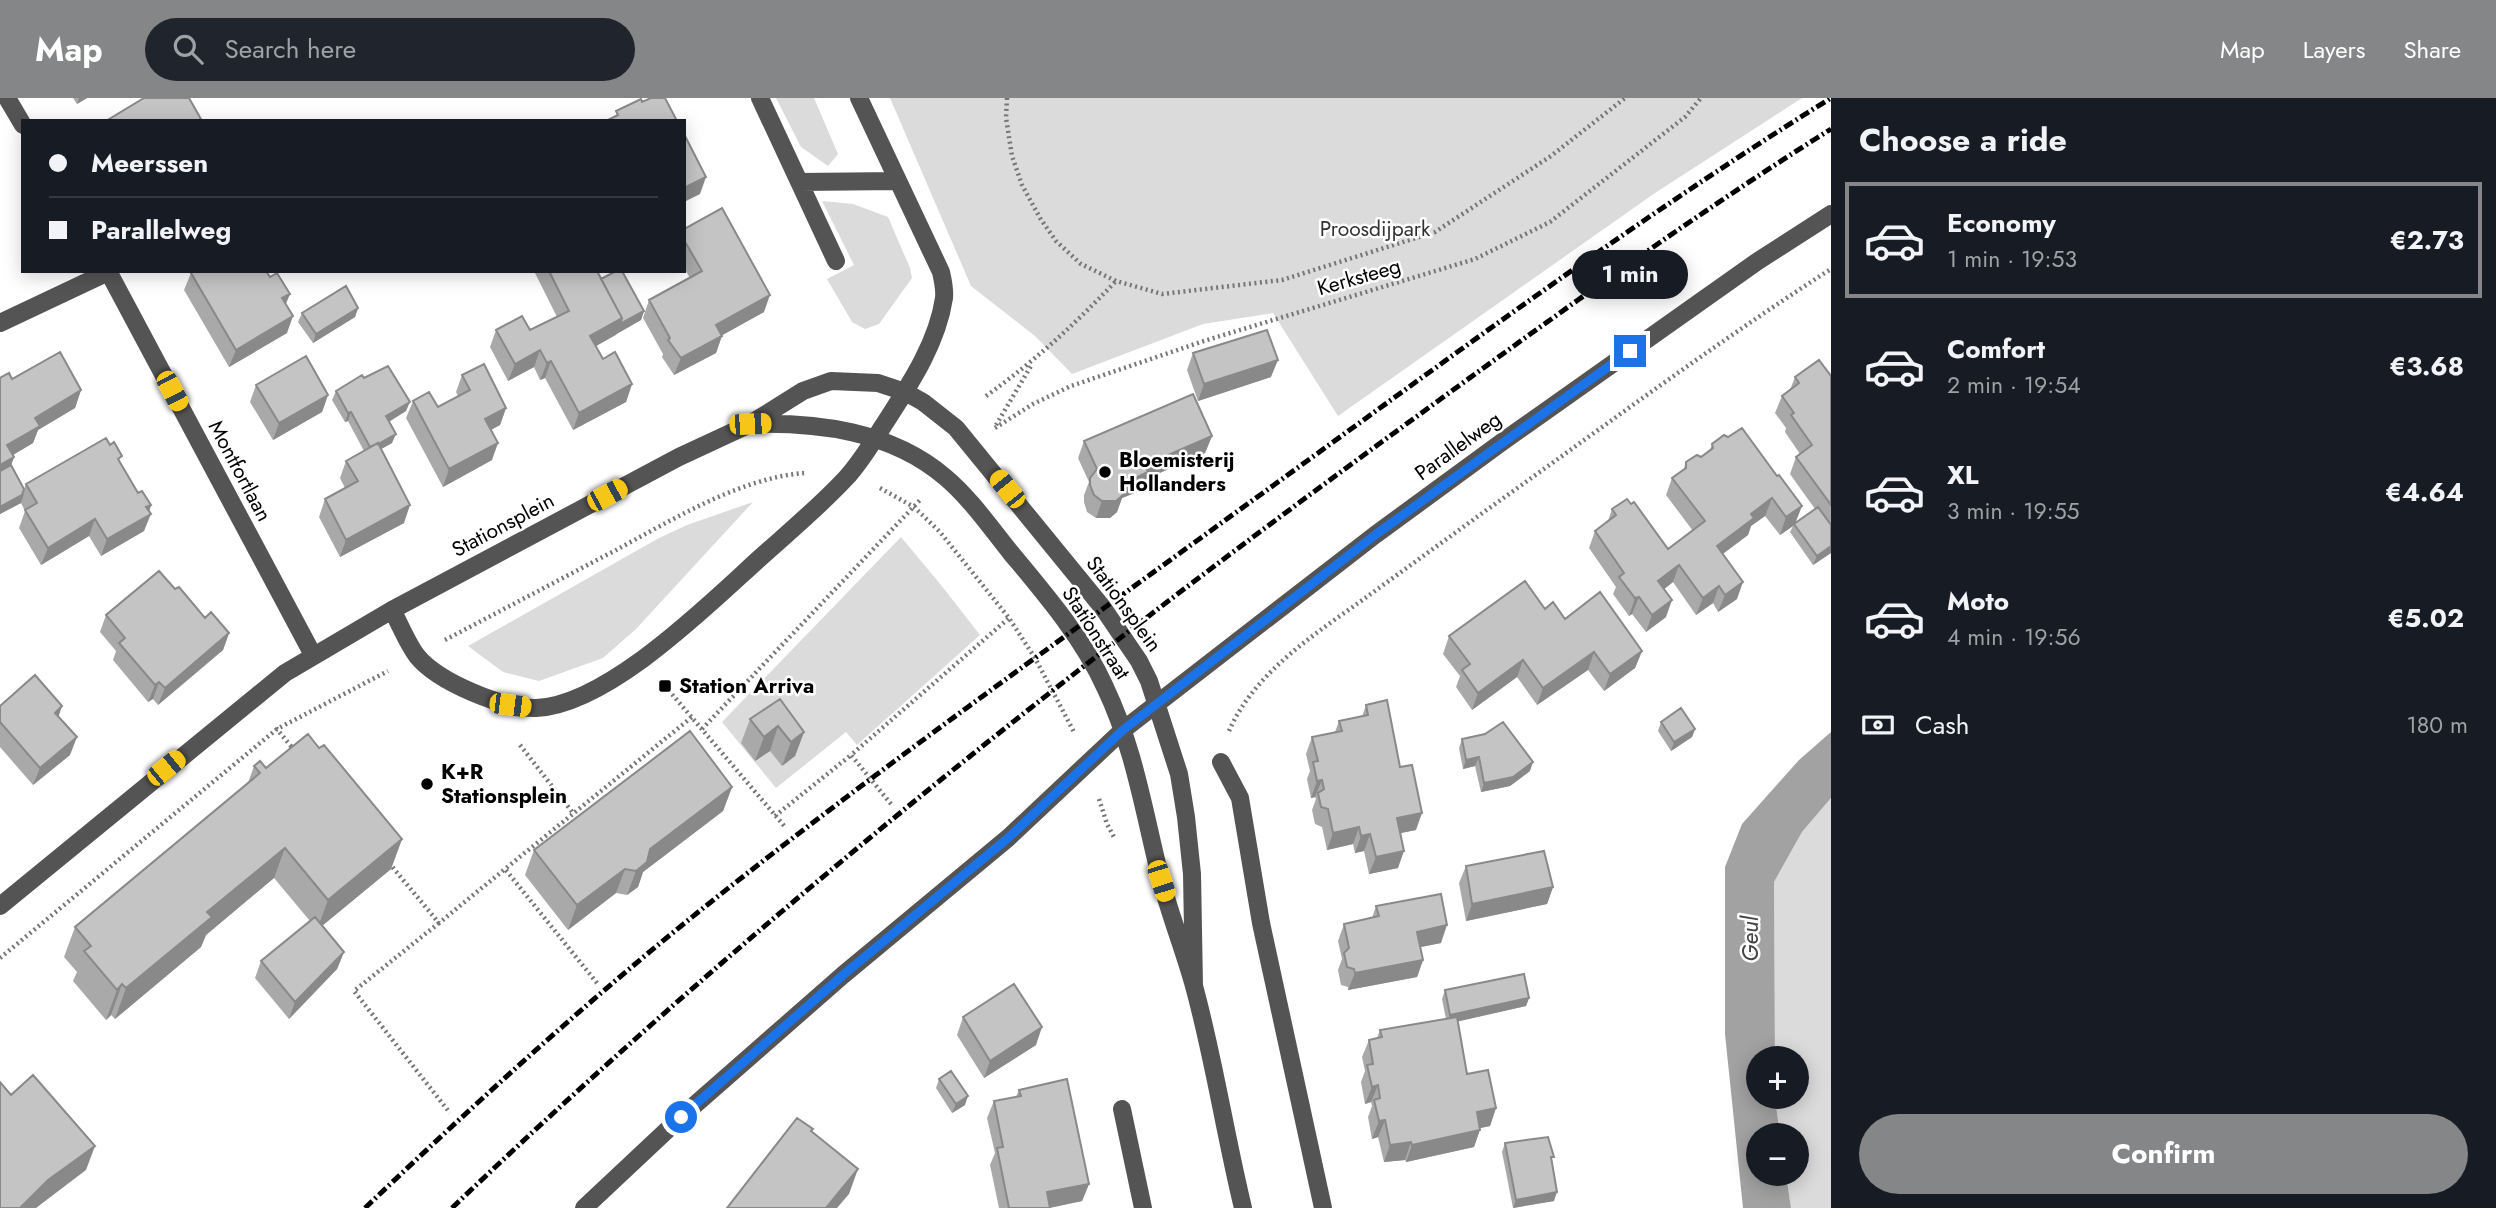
<!DOCTYPE html>
<meta charset="utf-8">
<style>
body{margin:0;font-family:Jost,sans-serif;background:#20242c;color:#f1f3f6;height:100vh;display:flex;flex-direction:column;font-size:26px;white-space:nowrap}
*{box-sizing:border-box;margin:0}
p{font-size:23px;color:#9ea1a6}
.icon{flex:none;width:38px;height:38px;fill:none;stroke:currentColor;stroke-width:2;stroke-linecap:round;stroke-linejoin:round}
.map{position:relative;flex:1;overflow:hidden}
.details{display:flex;flex-direction:column;background:#171b24;width:665px}
.details>*{flex:none}
.banner{position:absolute;left:21px;top:21px;width:665px;height:154px;border-radius:0px;box-shadow:0 4px 18px #0003;display:grid;align-content:center;height:154px;padding:0 28px;background:#171b24}
.tools{position:absolute;left:1746px;top:948px;display:grid;gap:14px}
.tools a{display:grid;place-items:center;width:63px;height:63px;border-radius:50%;background:#171b24;box-shadow:0 4px 18px #0003;font-size:35px}
.end{position:absolute;width:32px;height:32px;margin:-16px;border:9px solid #1a73e8;background:#fff;box-shadow:0 0 0 4px #fff}
.from{border-radius:50%}
.bubble{position:absolute;height:49px;border-radius:24px;background:#171b24;box-shadow:0 4px 18px #0003;font-size:23px;font-weight:700;line-height:49px;text-align:center}
.car{position:absolute;width:21px;height:42px;margin:-21px -10px;border-radius:9px;box-shadow:0 0 5px 2px #0007;background:linear-gradient(#f5c518 24%,#345 0 40%,#f5c518 0 76%,#345 0 86%,#f5c518 0)}
.banner b{display:flex;align-items:center;gap:24px;height:66px;font-size:26px}
.banner b+b{border-top:2px solid #363941}
.banner i{width:18px;height:18px;background:#f1f3f6}
ul{padding:0;list-style:none}
li{display:flex;align-items:center;gap:21px;height:116px;margin:0 14px 10px;padding:0 14px;border:4px solid transparent;border-radius:0px}
li div{flex:1}
li b{display:block;font-size:26px}
li em{font-style:normal;font-weight:700}
li.selected{border-color:#858687}
li>.icon{width:63px;height:63px;stroke-width:1.5}
h2{padding:0 28px;font-size:32px;line-height:84px}
.pay{display:flex;align-items:center;gap:18px;height:77px;padding:0 28px;font-size:26px}
.pay p{margin-inline-start:auto}
.cta{display:flex;gap:14px;margin-top:auto;padding:14px 28px}
.cta a{flex:1;height:80px;border-radius:42px;background:#858687;color:#fff;font-size:28px;font-weight:700;line-height:80px;text-align:center}
header{display:flex;align-items:center;gap:42px;box-sizing:border-box;height:98px;padding:0 35px;background:#858687;color:#fff}
header strong{font-size:33px}
nav{display:flex;gap:38px;margin-inline-start:auto;font-size:24px}
.search{width:490px;height:63px;background:#20242c;display:flex;align-items:center;gap:18px;box-sizing:border-box;padding:0 24px;border-radius:38px;color:#9ea1a6;font-size:26px}
main{display:flex;flex:1;min-height:0}
.map>svg:first-child{display:block}
</style>
<header>
<strong>Map</strong>
<div class="search"><svg class="icon" aria-label="search" viewBox="0 0 24 24"><circle cx="10" cy="10" r="6"/><path d="M15 15l6 6"/></svg>Search here</div>
<nav><a>Map</a><a>Layers</a><a>Share</a></nav>
</header>
<main>
<div class="map">
<svg width="1831" height="1110" viewBox="0 0 1831 1110">
<rect width="100%" height="100%" fill="#fff"/>
<path fill="#dbdbdb" d="M776,0H814L838,56L828,68L801,49Z
M890,0H1802L1655,95L1338,318L1273,215L1203,226L1072,276L1035,238L971,188Z
M822,103L853,106L888,119L910,170L912,180L879,226L865,231L852,224L827,181L854,167Z
M753,404L636,531L603,560L539,583L503,574L468,548L659,440L687,427Z
M901,439L941,487L980,537L857,647L846,634L776,690L722,624Z
M1831,700V1110H1791L1786,1076H1797V1038H1780L1775,999H1797V961H1775L1774,784L1802,734Z"/>
<path fill="#a2a2a2" d="M1831,634V700L1802,734L1774,784L1775,961H1759V999H1775L1780,1038H1759V1076H1786L1791,1110H1743L1725,936V769L1742,726L1799,662Z"/>
<g fill="none" stroke-linecap="round" stroke-linejoin="round">
<path stroke="#767676" stroke-width="4.5" stroke-dasharray="2 3.5" stroke-linecap="butt" d="M1007,0L1006,20L1012,58L1022,87L1040,120L1056,143L1081,166L1116,183L1162,196L1282,182L1435,134L1551,58L1625,0
M986,298C1036,262 1074,227 1116,183
M996,327L1031,268
M995,330L1033,306L1071,288L1207,242L1475,161L1550,124L1685,19L1701,0
M880,390L914,409L940,434L1009,520L1035,560L1074,634
M445,542C502,512 559,482 616,452C672,422 740,380 804,375
M665,588L786,730
M276,630L295,653
M702,631L921,401
M1229,633C1255,573 1317,535 1368,498C1408,469 1448,440 1488,411C1602,330 1714,246 1831,171
M520,647L573,715
M1099,701L1107,726L1115,741
M891,706L851,657L1009,520
M775,718L851,657
M389,765L439,825L505,771
M439,825L354,893L450,1015
M0,860L277,631L388,573
M597,885L505,771L692,619"/>
<path stroke="#545454" stroke-width="18" d="M7,0L23,27
M760,0L836,163
M800,84L897,83
M108,173L313,557
M0,225L108,174
M750,326C818,324 891,333 945,379C970,400 990,429 1011,455C1045,496 1083,540 1105,589C1135,652 1144,715 1161,782C1170,817 1184,852 1194,888C1214,961 1225,1036 1243,1110
M392,512C400,526 407,545 417,558C438,584 503,611 536,610C608,607 709,506 761,459C790,433 820,408 846,380C860,365 872,345 883,328C908,289 937,247 944,200C945,191 943,183 941,174L859,0
M1221,664L1240,700L1261,825L1323,1110
M0,808L285,575L392,512L679,359L750,326L803,293L831,283L878,285L905,294L923,304L956,330L1103,510L1139,563L1149,583L1179,676L1186,719L1192,776L1194,888
M1122,1011L1143,1110
M584,1110L681,1019L843,877L1008,740L1123,632L1375,437L1502,344L1758,163L1831,116"/>
<path stroke="#000" stroke-width="5" stroke-dasharray="10 3.5 2 3.5" stroke-linecap="butt" d="M365,1110C485,996 609,883 740,781C898,657 1062,541 1224,423C1424,279 1622,130 1831,0
M452,1110C743,832 1058,580 1383,343C1530,236 1677,128 1831,31"/>
</g>
<path fill="#a9a9a9" d="M73,0H87L77,6Z
M684,131L764,214L722,237L716,255L674,277L662,259L663,256L643,220L649,202L690,180L684,170Z
M534,173H597L601,181L644,213L641,222L617,235L616,237L596,248L603,261L632,286L626,304L573,332L545,280L540,282L534,269L508,283L490,249L496,232H530L557,219Z
M191,175L286,206L287,235L229,269L184,192Z
M358,210L355,219L313,245L298,224L302,215Z
M1193,255L1271,279L1198,303L1187,272Z
M462,277L506,310L500,327L491,332L492,362L443,389L406,320L413,303L438,309L458,298L456,294Z
M1831,278V455L1813,467L1790,434L1793,428L1780,437L1765,418L1751,428L1748,437L1723,456L1737,501L1718,514L1713,505L1696,517L1673,484L1664,491L1666,519L1646,534L1632,516L1629,518L1613,496L1616,489L1589,450L1595,433L1608,423L1612,411L1668,451L1693,433L1666,397L1672,380L1683,373L1686,364L1701,359L1710,352L1712,346L1796,424L1815,411L1790,376L1796,359L1800,356L1785,334L1786,330L1775,315L1782,298L1790,292L1795,279Z
M0,280L81,292L75,310L38,332L33,345L13,357L14,359L11,367L24,391L26,386L120,364L138,395L151,407L144,433L101,458L89,438L41,467L19,430L25,413L21,405L0,416Z
M256,287L328,297L322,314L273,342L250,304Z
M336,293L406,313L389,324L392,345L381,351L404,425L340,459L319,419L325,401L345,390L340,380L346,363L364,353L348,323L345,324L332,302Z
M1212,338L1205,355L1146,381L1142,392L1122,400L1117,414L1110,420H1096L1087,414L1084,404V397L1089,384L1078,360L1084,343Z
M175,491L205,520L229,535L223,552L158,607L153,601L148,604L113,562L116,553L100,534L106,517Z
M1545,511L1642,553L1635,570L1604,593L1588,572L1537,607L1517,579L1472,612L1456,589L1460,578L1443,556L1449,538Z
M1366,607L1400,669L1416,732L1400,735L1398,770L1369,776L1364,753L1355,755L1353,746L1327,752L1322,729L1315,726L1312,712L1316,701L1315,699L1311,700L1307,681L1310,673L1306,656L1312,639L1335,634L1339,623L1362,619Z
M0,608H62L58,618L70,657L33,687L0,649Z
M750,621L804,634L795,658L782,668L770,653L755,663L741,645Z
M1661,624L1695,631L1692,639L1671,653L1658,633Z
M1462,641L1530,673L1510,688L1481,694L1475,668L1463,671L1459,650Z
M319,650L402,741L391,771L322,828L344,854L337,871L289,921L255,880L261,863L310,823L274,780L206,837L201,849L115,921L111,917L106,922L73,883L77,874L64,859L75,829L248,685L254,668L266,670Z
M732,689L723,713L643,774L638,789L627,797L616,795L568,832L525,777L534,752Z
M1466,768L1553,789L1547,806L1466,823L1459,785Z
M1376,808L1441,845L1420,849L1423,862L1417,879L1348,892V889L1341,887L1338,872L1342,861L1338,843L1344,826L1372,820Z
M1445,892L1529,900L1526,908L1458,923L1467,976L1496,1010L1490,1028L1480,1030L1474,1049L1406,1064L1405,1062L1384,1064L1378,1039L1372,1041L1368,1019L1372,1008L1371,1004L1365,1006L1361,984L1365,973L1362,959L1369,942L1377,940L1380,932L1446,921L1442,901Z
M963,919L1036,947L984,980L957,937Z
M939,981L965,1007L952,1015L936,990Z
M1019,992L1089,1086L1082,1103L1050,1110H999L990,1067L995,1055L987,1020L994,1003L1016,999Z
M1505,1045L1554,1103L1513,1110L1502,1054Z"/>
<path fill="#898989" d="M79,0H87L77,6Z
M706,79L700,96L684,104V90Z
M290,196L283,213L282,200Z
M770,197L764,214L710,244L716,227Z
M358,210L355,219L313,245L316,236Z
M644,213L641,222L584,255L590,238L622,220Z
M293,218L287,235L229,269L236,252Z
M722,238L716,255L674,277L681,260Z
M540,252L534,269L508,283L515,266Z
M1278,262L1271,279L1198,303L1204,286Z
M551,263L545,280L540,282L547,265Z
M632,286L626,304L573,332L579,315Z
M81,292L75,310L38,332L33,345L1,364L7,347L35,320Z
M328,297L322,314L273,342L279,325Z
M410,304L406,313L383,327L386,318Z
M506,310L500,327L479,338L485,321Z
M351,314L348,323L345,324L348,315Z
M396,336L392,345L367,359L371,351Z
M1212,338L1205,355L1146,381L1142,392L1122,400L1117,414L1110,420H1096L1102,403L1127,384L1145,367Z
M498,345L492,362L443,389L449,371Z
M14,359L8,376L0,380V367Z
M24,396L21,405L0,416V409Z
M1772,400L1765,418L1751,428L1748,437L1710,465L1717,448L1751,416Z
M151,407L147,419L151,416L144,433L101,458L107,441L146,409Z
M410,407L404,425L340,459L346,442Z
M1802,408L1795,426H1794L1793,428L1780,437L1786,419Z
M95,421L89,438L41,467L48,450Z
M1831,448V455L1813,467L1817,458Z
M1679,467L1673,484L1652,501L1658,483Z
M1743,484L1737,501L1718,514L1725,497Z
M1719,488L1713,505L1696,517L1703,500Z
M1639,499L1632,516L1629,518L1635,500Z
M1672,502L1666,519L1646,534L1652,517Z
M229,535L223,552L158,607L165,590Z
M1642,553L1635,570L1604,593L1610,576Z
M1594,554L1588,572L1537,607L1543,590Z
M1523,562L1517,579L1472,612L1478,595Z
M159,584L153,601L148,604L155,587Z
M62,608L56,626L55,615Z
M778,628L770,653L755,663L764,639Z
M1695,631L1692,639L1671,653L1674,644Z
M804,634L795,658L782,668L791,644Z
M77,639L70,657L33,687L40,670Z
M1479,659L1475,668L1463,671L1466,662Z
M1533,664L1530,673L1510,688L1481,694L1484,685Z
M1322,682L1315,699L1311,700L1317,683Z
M732,689L723,713L643,774L638,789L627,797L636,773L650,751Z
M1422,715L1416,732L1391,737L1397,720Z
M1359,729L1353,746L1327,752L1333,735Z
M1370,736L1364,753L1355,755L1361,738Z
M402,741L391,771L317,832L328,802Z
M285,750L274,780L206,837L201,849L115,921L126,890L207,814Z
M1404,753L1398,770L1369,776L1376,759Z
M625,771L616,795L568,832L577,807Z
M1553,789L1547,806L1466,823L1472,806Z
M1447,827L1441,845L1411,851L1417,834Z
M344,854L337,871L289,921L295,904Z
M1423,862L1417,879L1348,892L1355,875Z
M122,886L111,917L106,922L117,892Z
M1529,900L1526,908L1447,926L1450,917Z
M1042,929L1036,947L984,980L990,963Z
M1378,987L1371,1004L1365,1006L1372,989Z
M968,998L965,1007L952,1015L956,1006Z
M1496,1010L1490,1028L1471,1032L1477,1014Z
M1385,1022L1378,1039L1372,1041L1379,1023Z
M1480,1032L1474,1049L1406,1064L1412,1047Z
M1411,1044L1405,1062L1384,1064L1390,1047Z
M95,1048L86,1072L36,1110H20L48,1082Z
M858,1071L849,1096L837,1110H826Z
M1089,1086L1082,1103L1048,1110L1047,1094Z
M1557,1094L1554,1103L1513,1110L1516,1102Z"/>
<path fill="#c4c4c4" stroke="#898989" stroke-width="2" d="M144,0H189L201,21L197,23H106Z
M651,0H665L677,23H606L618,17L616,13L641,1L642,4Z
M684,36L706,79L684,90Z
M722,110L770,197L716,227L722,238L681,260L668,242L670,240L649,202L702,173L684,142V131Z
M194,173H266L270,179L277,175L290,196L282,200L293,218L236,252L191,175Z
M549,173H597L622,220L590,238L603,261L615,254L632,286L579,315L551,263L547,265L540,252L515,266L496,232L522,218L530,232L569,213Z
M616,173H622L644,213L620,226L622,220L601,181Z
M346,188L358,210L316,236L302,215Z
M1267,232L1278,262L1204,286L1193,255Z
M60,254L81,292L35,320L40,328L7,347L14,359L0,367V280L9,275L12,281Z
M306,258L328,297L279,325L256,287Z
M1819,262L1831,278V407L1796,359L1812,347L1791,317L1794,315L1782,298L1799,285L1795,279Z
M484,266L506,310L485,321L498,345L449,371L413,303L429,294L438,309L470,292L462,277Z
M388,268L410,304L386,318L396,336L378,346V345L370,349L351,314L348,315L336,293L362,277L364,280Z
M1193,296L1212,338L1145,367L1148,374L1127,384L1123,397L1116,403H1102L1094,397L1090,387V380L1097,371L1084,343Z
M1742,330L1777,378L1779,377L1802,408L1786,419L1772,400L1751,416L1754,420L1717,448L1743,484L1725,497L1719,488L1703,500L1679,467L1658,483L1672,502L1652,517L1639,499L1635,500L1619,479L1624,475L1595,433L1616,417L1612,411L1627,401L1631,406L1634,404L1668,451L1705,423L1672,380L1686,370V364L1697,357L1701,359L1713,350L1712,346L1724,337L1728,339Z
M106,340L110,347L114,344L122,358L118,361L138,395L142,393L151,407L146,409L151,416L107,441L95,421L48,450L25,412L37,405L26,386Z
M378,345L410,407L346,442L325,401L358,383L346,363Z
M11,367L24,391L22,397L0,409V373Z
M1818,409L1831,427V448L1817,458L1794,426Z
M159,473L175,491L179,489L205,520L211,514L229,535L165,590L159,584L155,587L119,545L125,540L106,517Z
M1525,483L1545,511L1553,504L1565,521L1600,494L1642,553L1610,576L1594,554L1543,590L1523,562L1478,595L1462,572L1470,566L1449,538Z
M35,577L62,608L55,615L77,639L40,670L0,624V608Z
M780,601L804,634L791,644L778,628L764,639L750,621Z
M1387,602L1400,669L1412,667L1422,715L1397,720L1404,753L1376,759L1370,736L1361,738L1359,729L1333,735L1328,711L1321,709L1318,695L1324,691L1322,682L1317,683L1313,664L1318,663L1312,639L1342,633L1339,623L1368,617L1366,607Z
M1681,610L1695,631L1674,644L1661,624Z
M1503,624L1533,664L1513,679L1484,685L1479,659L1466,662L1462,641L1485,636Z
M690,633L732,689L650,751L647,764L636,773L625,771L577,807L534,752Z
M308,636L319,650L324,647L402,741L328,802L285,750L207,814L212,819L126,890L122,886L117,892L84,853L91,848L75,829L260,675L254,668L260,663L266,670Z
M1544,753L1553,789L1472,806L1466,768Z
M1441,796L1447,827L1417,834L1423,862L1355,875L1354,871L1347,869L1344,855L1349,850L1344,826L1379,818L1376,808Z
M315,819L344,854L295,904L261,863Z
M1524,876L1529,900L1450,917L1445,892Z
M1014,886L1042,929L990,963L963,919Z
M1457,919L1467,976L1488,972L1496,1010L1477,1014L1480,1032L1412,1047L1411,1044L1390,1047L1385,1022L1379,1023L1374,1002L1380,1000L1378,987L1372,989L1367,967L1373,966L1369,942L1382,939L1380,932Z
M951,973L968,998L956,1006L939,981Z
M33,977L95,1048L48,1082L20,1110H0V984L11,997Z
M1067,981L1089,1086L1047,1094L1050,1110H1009L997,1050L1003,1049L994,1003L1021,998L1019,992Z
M797,1020L813,1031L811,1033L858,1071L826,1110H727Z
M1548,1039L1554,1059H1551L1557,1094L1516,1102L1505,1045Z"/>
<g fill="none" stroke-linecap="round" stroke-linejoin="round">
<path stroke="#1a73e8" stroke-width="9" d="M681,1019L843,877L1008,740L1123,632L1375,437L1630,253"/>
</g>
<g fill="#000" stroke="#fff" stroke-width="2.5">
<circle cx="1105" cy="374" r="7"/>
<rect x="658" y="581" width="14" height="14" rx="3.5"/>
<circle cx="427" cy="686" r="7"/>
</g>
<g text-anchor="middle" stroke-width="5" stroke-linejoin="round" paint-order="stroke">
<g font-size="21" fill="#323232" stroke="#fff">
<text x="1375" y="138">Proosdijpark</text>
</g>
<g font-size="21" fill="#000" stroke="#fff">
<text transform="translate(1359 179) rotate(-16)" y="7">Kerksteeg</text>
<text transform="translate(1458 348) rotate(-36)" y="7">Parallelweg</text>
<text transform="translate(240 373) rotate(62)" y="7">Montfortlaan</text>
<text transform="translate(503 427) rotate(-28)" y="7">Stationsplein</text>
<text transform="translate(1124 506) rotate(54)" y="7">Stationsplein</text>
<text transform="translate(1096 535) rotate(57)" y="7">Stationstraat</text>
</g>
<g font-size="21" font-weight="bold" fill="#000" stroke="#fff" text-anchor="start">
<text x="1119" y="369">Bloemisterij<tspan x="1119" dy="24">Hollanders</tspan></text>
<text x="679" y="595">Station Arriva</text>
<text x="441" y="681">K+R<tspan x="441" dy="24">Stationsplein</tspan></text>
</g>
<g font-size="23" font-style="italic" fill="#434343" stroke="#fff">
<text transform="translate(1750 841) rotate(-90)" y="8">Geul</text>
</g>
</g>
</svg>
<div class="tools">
<a>+</a>
<a>−</a>
</div>
<i class="end from" style="left:681px;top:1019px"></i>
<i class="end" style="left:1630px;top:253px"></i>
<div class="bubble" style="left:1572px;top:152px;width:116px">1 min</div>
<i class="car" style="left:172px;top:293px;rotate:152deg"></i>
<i class="car" style="left:750px;top:326px;rotate:88deg"></i>
<i class="car" style="left:1007px;top:391px;rotate:321deg"></i>
<i class="car" style="left:607px;top:397px;rotate:62deg"></i>
<i class="car" style="left:510px;top:607px;rotate:97deg"></i>
<i class="car" style="left:166px;top:670px;rotate:51deg"></i>
<i class="car" style="left:1161px;top:783px;rotate:162deg"></i>
<div class="banner">
<b><i class="from"></i>Meerssen</b>
<b><i></i>Parallelweg</b>
</div>
</div>
<section class="details">
<h2>Choose a ride</h2>
<ul>
<li class="selected"><svg class="icon" aria-label="car" viewBox="0 0 24 24"><path d="M5 17H2v-5l4-1 3-4h7l3 4 3 1v5h-3M9 17h6M6 11h13"/><circle cx="7" cy="17" r="2"/><circle cx="17" cy="17" r="2"/></svg><div><b>Economy</b><p>1 min · 19:53</p></div><em>€2.73</em></li>
<li><svg class="icon" aria-label="car" viewBox="0 0 24 24"><path d="M5 17H2v-5l4-1 3-4h7l3 4 3 1v5h-3M9 17h6M6 11h13"/><circle cx="7" cy="17" r="2"/><circle cx="17" cy="17" r="2"/></svg><div><b>Comfort</b><p>2 min · 19:54</p></div><em>€3.68</em></li>
<li><svg class="icon" aria-label="car" viewBox="0 0 24 24"><path d="M5 17H2v-5l4-1 3-4h7l3 4 3 1v5h-3M9 17h6M6 11h13"/><circle cx="7" cy="17" r="2"/><circle cx="17" cy="17" r="2"/></svg><div><b>XL</b><p>3 min · 19:55</p></div><em>€4.64</em></li>
<li><svg class="icon" aria-label="car" viewBox="0 0 24 24"><path d="M5 17H2v-5l4-1 3-4h7l3 4 3 1v5h-3M9 17h6M6 11h13"/><circle cx="7" cy="17" r="2"/><circle cx="17" cy="17" r="2"/></svg><div><b>Moto</b><p>4 min · 19:56</p></div><em>€5.02</em></li>
</ul>
<div class="pay"><svg class="icon" aria-label="cash" viewBox="0 0 24 24"><path d="M3 7h18v10H3z"/><circle cx="12" cy="12" r="2"/></svg>Cash<p>180 m</p></div>
<div class="cta"><a>Confirm</a></div>
</section>
</main>
